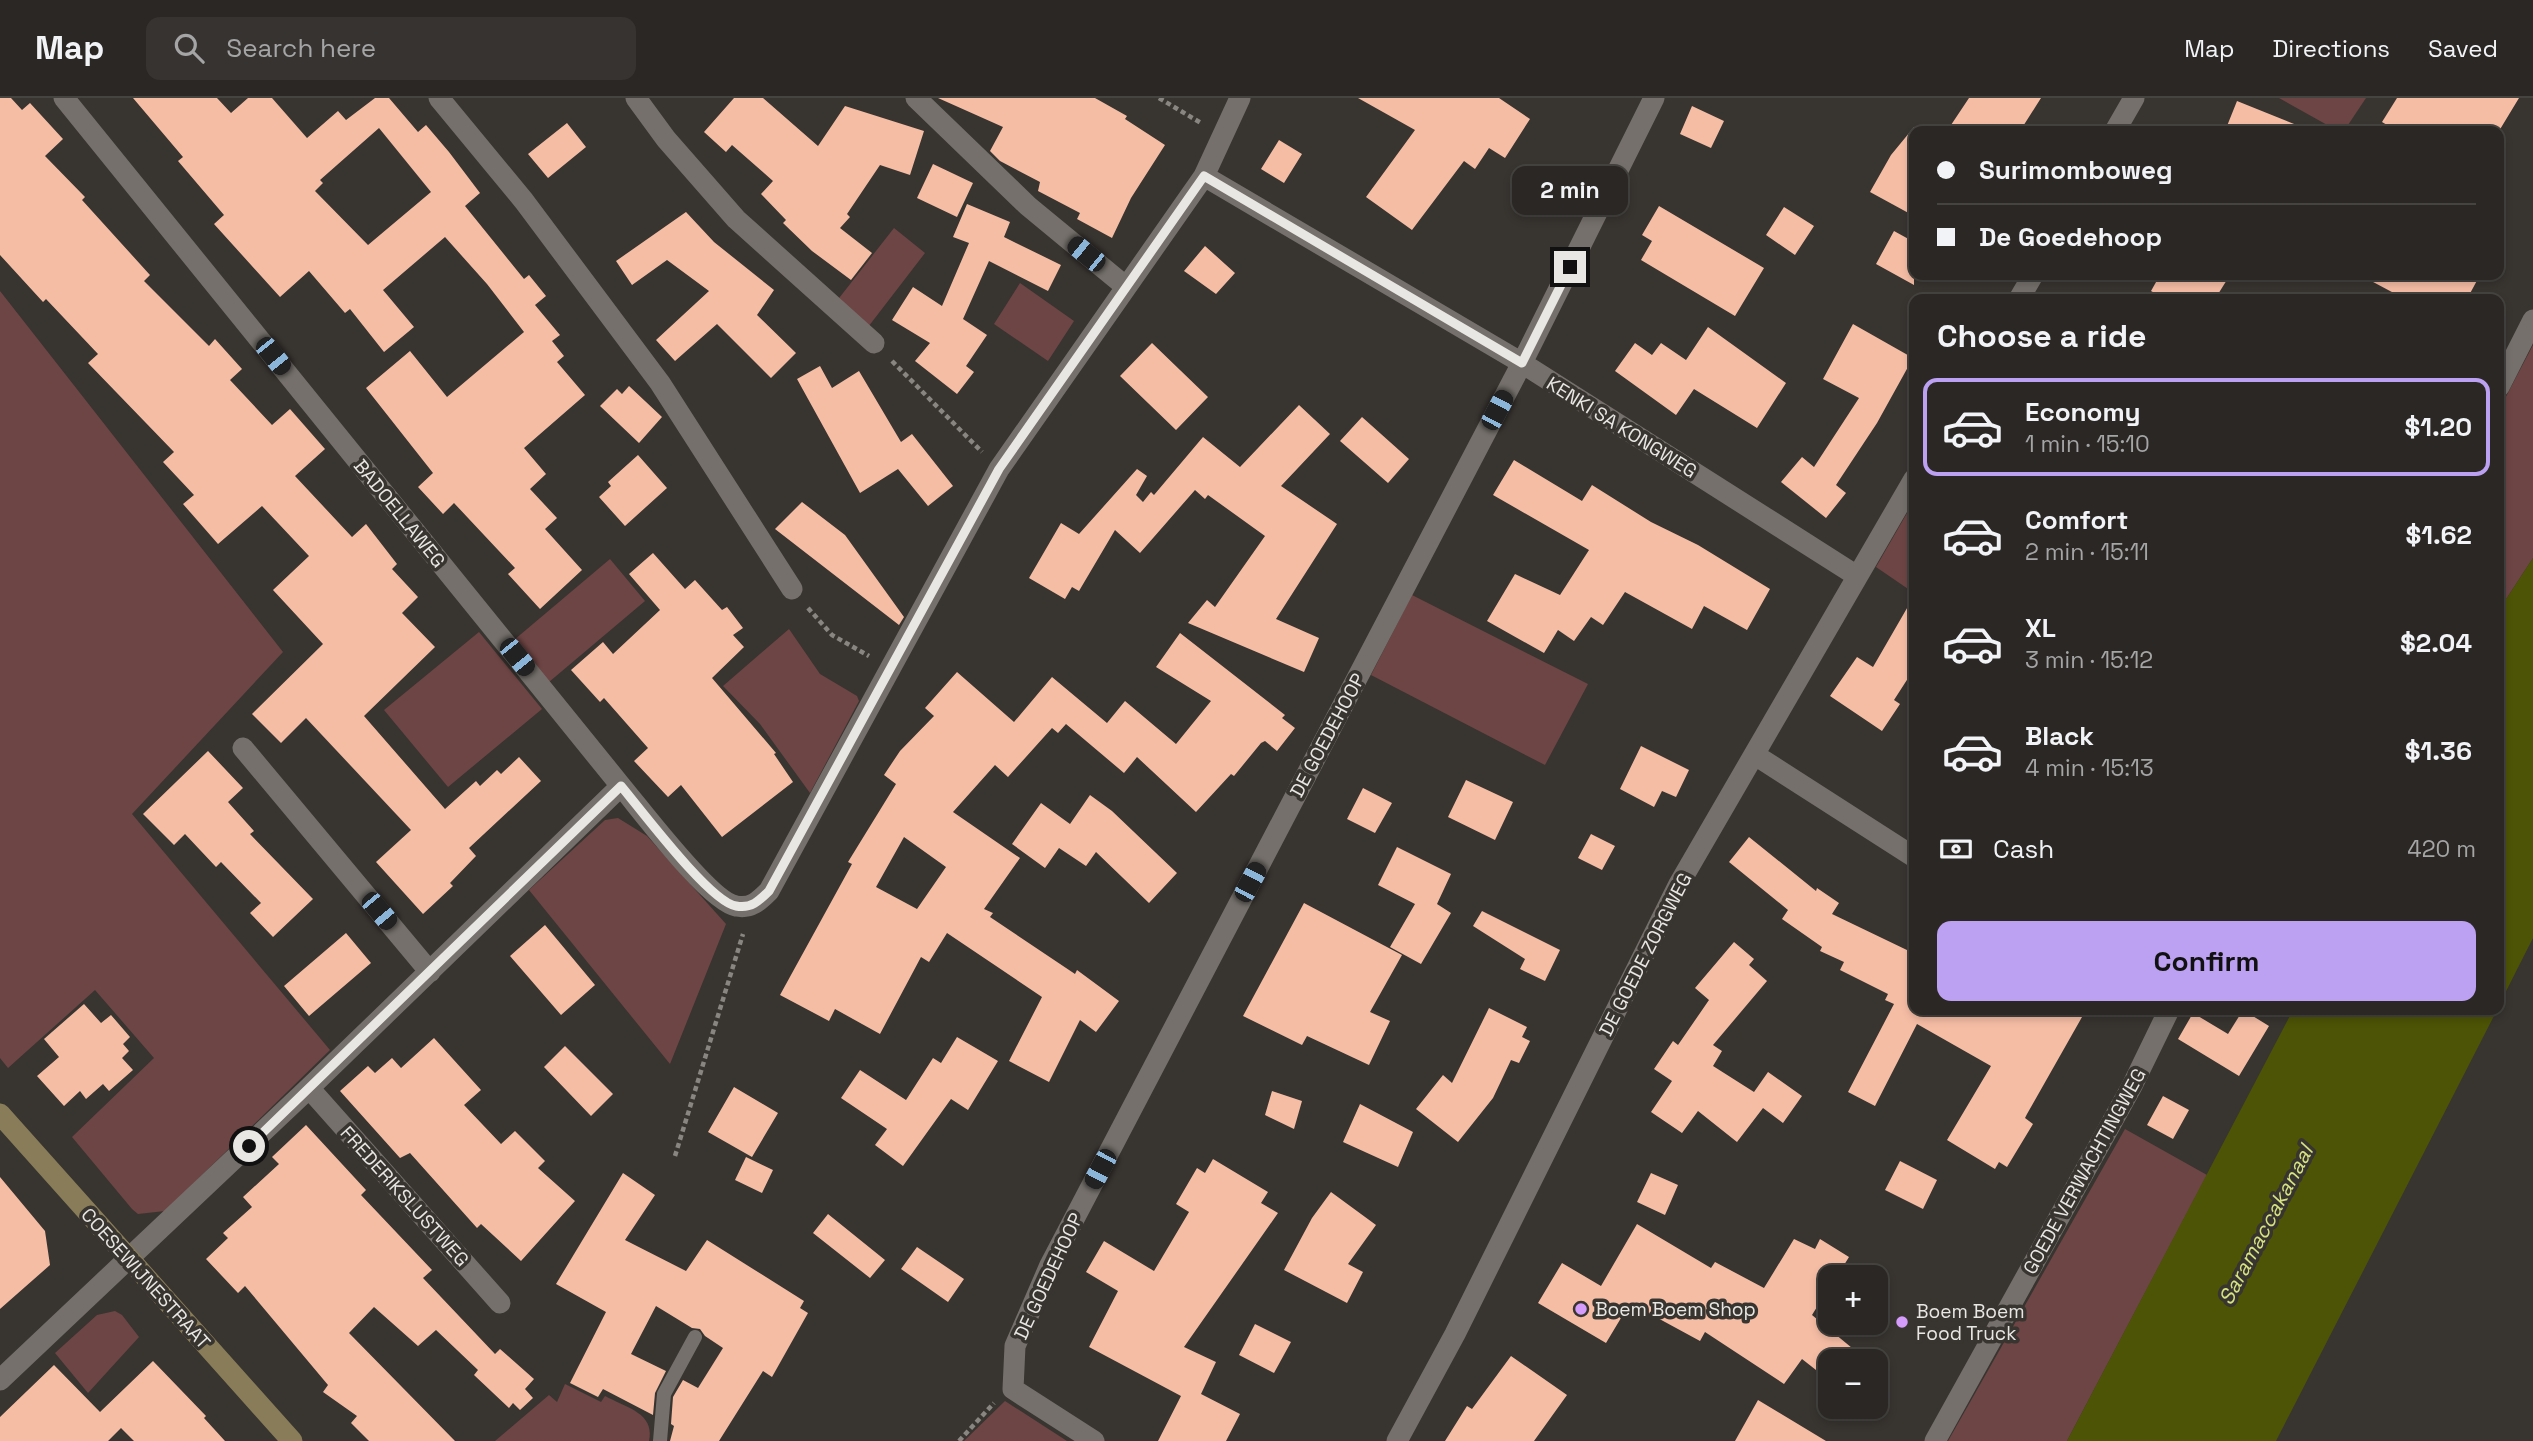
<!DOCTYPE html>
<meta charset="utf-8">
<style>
body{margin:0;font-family:"Space Grotesk",sans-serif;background:#363331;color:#f1f3f6;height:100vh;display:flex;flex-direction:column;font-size:26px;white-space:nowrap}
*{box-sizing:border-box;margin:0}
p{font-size:23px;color:#a5a5a6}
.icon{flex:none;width:38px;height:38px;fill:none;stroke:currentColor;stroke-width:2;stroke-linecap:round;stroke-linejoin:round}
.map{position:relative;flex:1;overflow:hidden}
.side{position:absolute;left:1909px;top:196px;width:595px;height:721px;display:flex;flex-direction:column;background:#2a2724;border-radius:14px;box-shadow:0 4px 10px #0003,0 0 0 2px #464441}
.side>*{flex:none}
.banner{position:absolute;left:1909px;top:28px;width:595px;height:154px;border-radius:14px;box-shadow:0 4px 10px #0003,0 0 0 2px #464441;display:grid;align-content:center;height:154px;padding:0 28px;background:#2a2724}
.tools{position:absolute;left:1818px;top:1167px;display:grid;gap:14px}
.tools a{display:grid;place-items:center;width:70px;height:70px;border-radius:14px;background:#2a2724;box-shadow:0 4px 10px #0003,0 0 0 2px #464441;font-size:35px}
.end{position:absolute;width:32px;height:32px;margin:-16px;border:9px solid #e9e7e4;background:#111;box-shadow:0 0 0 4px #111}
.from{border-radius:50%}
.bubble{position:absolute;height:49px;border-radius:14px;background:#2a2724;box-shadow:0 4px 10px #0003,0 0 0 2px #464441;font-size:23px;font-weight:700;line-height:49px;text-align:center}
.car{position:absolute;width:21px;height:42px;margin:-21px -10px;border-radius:9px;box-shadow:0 0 5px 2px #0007;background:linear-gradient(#222 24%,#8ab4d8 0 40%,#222 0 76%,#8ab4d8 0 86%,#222 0)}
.banner b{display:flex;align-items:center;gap:24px;height:66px;font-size:26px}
.banner b+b{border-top:2px solid #464441}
.banner i{width:18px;height:18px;background:#f1f3f6}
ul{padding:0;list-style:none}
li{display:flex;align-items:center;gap:21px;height:98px;margin:0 14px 10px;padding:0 14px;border:4px solid transparent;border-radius:14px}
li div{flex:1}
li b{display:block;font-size:26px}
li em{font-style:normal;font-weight:700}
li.active{border-color:#bca0f2}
li>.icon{width:63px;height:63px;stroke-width:1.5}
h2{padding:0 28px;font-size:32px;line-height:84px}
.pay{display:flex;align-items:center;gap:18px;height:77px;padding:0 28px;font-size:26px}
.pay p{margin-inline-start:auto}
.primary-button{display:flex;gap:14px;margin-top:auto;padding:14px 28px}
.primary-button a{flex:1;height:80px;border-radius:14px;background:#bca0f2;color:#111;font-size:28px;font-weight:700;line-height:80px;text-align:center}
header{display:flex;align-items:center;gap:42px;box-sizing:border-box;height:98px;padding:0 35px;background:#2a2724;border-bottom:2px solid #464441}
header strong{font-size:33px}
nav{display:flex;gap:38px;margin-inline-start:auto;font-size:24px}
.search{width:490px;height:63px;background:#363331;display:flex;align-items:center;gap:18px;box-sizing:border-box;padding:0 24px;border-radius:14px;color:#a5a5a6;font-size:26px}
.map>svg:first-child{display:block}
</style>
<header>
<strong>Map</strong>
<div class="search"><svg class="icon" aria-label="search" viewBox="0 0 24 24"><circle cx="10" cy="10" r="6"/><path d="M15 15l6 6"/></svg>Search here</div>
<nav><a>Map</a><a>Directions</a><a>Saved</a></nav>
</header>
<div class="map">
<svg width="2533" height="1343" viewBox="0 0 2533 1343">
<rect width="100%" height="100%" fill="#383430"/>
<path fill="#6d4544" d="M2279,0H2366L2344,33H2338Z
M894,130L925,155L865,233L836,204Z
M1020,185L1074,223L1048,263L994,226Z
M0,193L283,554L132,716L330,952L165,1113L138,1116L132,1111L72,1039L154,960L95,892L8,970L0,960Z
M2533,247V460L2499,512V312Z
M1914,403V495L1876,469Z
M610,461L645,503L549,584L514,542Z
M1412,497L1588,586L1545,667L1371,577Z
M789,531L820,576L857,598L859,603L810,695L760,626L723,588Z
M479,534L542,611L448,689L384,612Z
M618,720L647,738L726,826L670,966L529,792L605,722Z
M2125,1031L2207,1077L2067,1343H1948Z
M115,1213L122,1217L139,1239L88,1295L55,1255L97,1217Z
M565,1286L601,1304L605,1298C627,1310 655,1315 649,1343H495L549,1297L557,1304Z
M1005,1303L1067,1343H964Z"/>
<path fill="#4d5406" d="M2533,460V840L2499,907V512Z
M2293,912H2497L2276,1343H2067Z"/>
<path fill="#f6bda5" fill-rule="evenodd" d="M0,0H11L22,12L30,5L63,41L45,58L85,99L82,102L150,177L144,183L209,248L215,241L242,271L230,282L272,327L290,311L325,351L295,378L352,439L366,426L397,466L392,471L418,499L402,515L435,549L364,618L445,711L476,683L480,688L497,672L501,676L519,659L541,683L469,750L476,758L450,785L453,788L423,816L376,764L411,732L306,620L281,645L252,616L323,546L273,492L309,458L262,408L218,446L183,406L194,397L163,364L174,354L88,265L98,256L46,201L43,204L0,157Z
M133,0H217L231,15L248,0H272L307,40L338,13L346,22L375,0H389L418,34L426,27L449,54L480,95L465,108L524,181L529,177L546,198L535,207L560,237L552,243L564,258L557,264L585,297L524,350L546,376L530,391L557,420L545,431L582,472L540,511L508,476L515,470L454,405L443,416L418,389L433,375L366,290L410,253L447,299L524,234L487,186L445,139L383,192L414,229L384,254L350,211L345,215L309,173L280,199L214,126L224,117L178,63L183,59ZM379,30L431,94L368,147L315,93L323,85L320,82Z
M734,0H763L818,48L845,8L924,33L910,77L880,67L847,116L850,119L840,130L872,155L851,182L812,153L783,125L786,122L761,96L773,83L732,47L726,54L704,34Z
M938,0H1095L1127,18L1125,21L1165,47L1131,100L1112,140L1077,121L1080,115L1038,93L1040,84L1000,63L990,53L1003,29Z
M1358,0H1499L1530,21L1505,60L1489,50L1475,71L1464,63L1412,132L1366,99L1415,32Z
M1969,0H2041L2020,33H1947Z
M2397,0H2519L2499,33H2397L2382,24Z
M2237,3L2309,32V33H2225Z
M1692,8L1724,23L1711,50L1680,36Z
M567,25L586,49L548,80L528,56Z
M1914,29V118L1870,94L1891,57Z
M1279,42L1302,56L1284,85L1261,71Z
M933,66L973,85L957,119L917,100Z
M967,106L1010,124L1004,139L1061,167L1048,193L989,163L963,221L987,237L966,268L974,274L957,296L915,263L930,245L892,222L913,189L942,208L969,145L953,139Z
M1659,108L1764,170L1735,218L1641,162L1652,143L1642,137Z
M1784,109L1814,128L1795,157L1766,137Z
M686,114L714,144L774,192L757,217L796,255L771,280L717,226L675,263L656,242L709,193L667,162L632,187L616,163Z
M1894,133L1914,144V187L1876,166Z
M1205,148L1235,175L1216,196L1184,173Z
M2160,177H2230L2215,201H2165L2151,193Z
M2360,177H2480L2467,201H2405Z
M1853,226L1913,260L1877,325L1836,387L1846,395L1826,420L1781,384L1802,359L1814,369L1859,300L1823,281Z
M1708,229L1786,285L1757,330L1694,291L1676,317L1615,273L1635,245L1652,257L1661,245L1686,262Z
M1152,245L1208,299L1176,332L1120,278Z
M820,268L832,290L859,273L901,344L912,336L953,388L928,408L898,371L860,395L797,281Z
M629,288L662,319L639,345L600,308L617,291L622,296Z
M1299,307L1330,336L1281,388L1337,426L1276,521L1319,540L1304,574L1188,525L1207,502L1215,509L1265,438L1208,397L1205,401L1195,392L1140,455L1115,432L1079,493L1072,489L1065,501L1029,480L1061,425L1079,436L1137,371L1147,378L1136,397L1143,404L1151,394L1154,397L1203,339L1240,369Z
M1362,319L1409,361L1388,385L1340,343Z
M638,357L667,390L625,428L599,399L611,388L608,384Z
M1514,362L1582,403L1592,387L1651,424L1698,447L1770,491L1747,532L1704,508L1692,531L1625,494L1603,527L1591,519L1574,543L1558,532L1544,555L1487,523L1515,476L1560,497L1589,452L1493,397Z
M802,404L845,437L904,519L899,527L775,431Z
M653,455L685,491L695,482L722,512L727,509L743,530L733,537L744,549L712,580L776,655L774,656L793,684L722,739L681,687L668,699L634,663L648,650L604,600L600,604L571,572L603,544L613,556L660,512L629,476Z
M1914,498V571L1894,602L1900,606L1882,633L1830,598L1857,559L1873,569Z
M1180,535L1285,617L1282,620L1295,630L1277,653L1265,643L1261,645L1234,678L1231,676L1196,714L1137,659L1124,675L1066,626L1058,635L1052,630L1008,679L995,667L953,714L1020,760L984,811L993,815L990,819L1075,876L1077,872L1119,903L1096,934L1080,922L1049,984L1009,963L1042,899L947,835L929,864L921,859L880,936L835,911L829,923L780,897L852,766L848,764L896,686L884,677L900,653L934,618L925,610L957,574L1014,624L1052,579L1107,625L1125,603L1176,646L1211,603L1156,569ZM904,739L946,769L917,811L876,789Z
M1641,648L1689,672L1676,699L1662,693L1654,709L1620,691Z
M208,653L243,690L228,704L254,733L250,736L313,801L273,839L250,815L261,805L221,764L216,769L185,736L174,747L143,716Z
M1466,682L1513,704L1495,742L1448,719Z
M1363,690L1392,705L1375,735L1347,721Z
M1090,697L1112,713L1177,775L1149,805L1096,754L1086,768L1059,750L1045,770L1012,746L1041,705L1070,726Z
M1591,736L1615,748L1602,772L1578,760Z
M1749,739L1816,793L1817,790L1839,805L1832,816L1909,853L1914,842V912H2086L2027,1016L2025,1020L2033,1026L2007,1069L1999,1064L1995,1071L1947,1042L1991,968L1917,926L1875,1008L1848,994L1894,906L1885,902L1888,896L1840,872L1844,864L1820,853L1822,849L1782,821L1788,812L1729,764Z
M1397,749L1451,776L1437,806L1451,815L1421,866L1390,849L1415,806L1378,787Z
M1304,805L1402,857L1370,914L1390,923L1369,967L1307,938L1302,947L1243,918Z
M1482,813L1560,852L1545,883L1520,871L1525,861L1473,828Z
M545,827L595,887L561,917L510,858Z
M346,835L371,865L309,918L284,888Z
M1734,844L1754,861L1749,867L1767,883L1713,947L1722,953L1713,968L1754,994L1768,974L1802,998L1783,1025L1763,1010L1737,1044L1698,1013L1682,1035L1651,1014L1672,983L1654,971L1673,943L1678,947L1709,902L1695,890Z
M84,906L101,925L111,917L130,939L123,946L129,953L122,960L133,972L109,993L103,986L86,1001L80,993L64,1008L37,978L59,959L44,941Z
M1489,910L1527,929L1522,939L1530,943L1519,965L1511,962L1493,1000L1458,1044L1416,1011L1443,977L1452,985Z
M2243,912L2269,928L2239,978L2178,941L2193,915L2228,936Z
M957,939L998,963L968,1012L951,1001L903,1068L875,1047L887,1031L841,1000L860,972L906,1002L933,960L941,965Z
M434,940L481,992L464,1007L501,1046L515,1033L545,1063L538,1070L575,1103L521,1163L481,1126L477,1130L410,1055L400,1060L340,993L368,968L375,975L392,960L401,970Z
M565,948L613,996L591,1018L544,969Z
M734,989L778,1015L752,1059L708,1034Z
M1272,993L1302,1003L1294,1031L1265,1017Z
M2163,998L2189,1012L2173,1041L2147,1027Z
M1360,1006L1413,1034L1398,1069L1343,1044Z
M306,1027L366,1092L361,1097L432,1172L423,1180L495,1256L500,1251L534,1281L525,1291L533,1300L520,1312L513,1305L509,1310L474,1277L478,1272L436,1232L418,1248L374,1209L349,1235L455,1343H369L351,1325L357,1318L323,1294L328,1287L245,1188L238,1195L206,1161L228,1140L223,1135L252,1109L243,1099L279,1066L272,1059Z
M746,1059L773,1072L762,1095L735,1082Z
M1213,1061L1268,1094L1261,1105L1278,1115L1184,1249L1216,1264L1201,1296L1240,1316L1226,1343H1158L1181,1298L1089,1249L1118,1193L1086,1174L1104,1143L1154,1173L1189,1114L1176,1106L1197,1070L1205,1075Z
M1900,1063L1937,1082L1923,1111L1885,1092Z
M623,1075L655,1097L625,1142L686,1173L707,1142L804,1203L800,1210L808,1215L772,1279L763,1273L719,1343H670L674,1328L671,1326L673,1299L683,1282L698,1290L723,1250L705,1238L700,1231L692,1230L656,1208L631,1256L666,1273L655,1295L653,1317L603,1291L598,1299L570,1285L606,1214L556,1186Z
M1651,1075L1678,1087L1665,1117L1637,1104Z
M0,1079L45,1133L50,1167L0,1211Z
M1331,1094L1376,1127L1348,1166L1363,1174L1347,1205L1284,1172L1312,1120Z
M828,1116L885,1162L870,1180L813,1135Z
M1637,1126L1711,1170L1715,1164L1764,1190L1794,1141L1815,1151L1820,1141L1849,1159L1836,1180H1830V1188L1812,1217L1869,1264H1830V1283L1802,1261L1784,1286L1705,1234L1700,1243L1630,1205L1606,1245L1538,1205L1562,1165L1601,1188Z
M917,1149L964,1181L948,1204L901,1171Z
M1255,1226L1291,1244L1274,1275L1239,1257Z
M1511,1258L1567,1297L1534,1343H1445L1467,1308L1472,1311Z
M153,1263L206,1318L204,1320L225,1343H134L121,1330L108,1343H0V1319L54,1267L100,1314Z
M1758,1302L1826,1343H1735Z"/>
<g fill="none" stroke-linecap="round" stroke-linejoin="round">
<path stroke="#898682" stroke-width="4.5" stroke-dasharray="5 3.5" stroke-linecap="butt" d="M1159,0L1201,25
M892,263L982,354
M808,510L832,537L869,558
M675,1058L743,836
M959,1343L994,1305"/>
<path stroke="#75706b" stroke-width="14" d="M660,1343L664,1296L695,1239"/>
<path stroke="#75706b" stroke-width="21" d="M64,0L621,688C642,713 710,804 736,808C751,811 759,803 769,793L999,371L1204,78L1240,0
M439,0L524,103L660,285L792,491
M636,0L666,41L736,121L874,245
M916,0L1028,108L1125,188
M2115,33L2134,0
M1204,78L1522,265L1857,478
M2019,201L2033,177
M2499,289L2533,222
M243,650L430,874
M1755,657L1914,759
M309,990L500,1205
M0,1282L309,990L621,688
M1094,1343L1013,1291L1015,1248L1050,1167L1522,265L1654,0
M1397,1343L1455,1236L1679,786L1914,381
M1935,1343L2132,988L2169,912"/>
<path stroke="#897c58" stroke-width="21" d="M0,1016L292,1343"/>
</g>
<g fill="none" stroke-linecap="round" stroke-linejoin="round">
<path stroke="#e9e7e4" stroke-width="9" d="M249,1048L621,688C642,713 710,804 736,808C751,811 759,803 769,793L999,371L1204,78L1522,265L1570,169"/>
</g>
<g fill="#d59cfb" stroke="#383430" stroke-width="2.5">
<circle cx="1581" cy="1211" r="7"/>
<circle cx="1902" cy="1224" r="7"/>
</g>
<g text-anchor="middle" stroke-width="7" stroke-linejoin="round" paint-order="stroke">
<g font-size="19" fill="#e9e7e4" stroke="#383430">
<text transform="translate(1622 329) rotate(32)" y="7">KENKI SA KONGWEG</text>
<text transform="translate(400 415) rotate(51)" y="7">BADOELLAWEG</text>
<text transform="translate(1327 637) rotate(-62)" y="7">DE GOEDEHOOP</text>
<text transform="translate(1645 856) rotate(-63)" y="7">DE GOEDE ZORGWEG</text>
<text transform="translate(2084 1073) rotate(-61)" y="7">GOEDE VERWACHTINGWEG</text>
<text transform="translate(405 1098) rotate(48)" y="7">FREDERIKSLUSTWEG</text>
<text transform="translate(1048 1178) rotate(-65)" y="7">DE GOEDEHOOP</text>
<text transform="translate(146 1180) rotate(48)" y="7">COESEWIJNESTRAAT</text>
</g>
<g font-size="19" fill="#e9e7e4" stroke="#383430" text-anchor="start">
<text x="1595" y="1218">Boem Boem Shop</text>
<text x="1916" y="1220">Boem Boem<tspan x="1916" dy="22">Food Truck</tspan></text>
</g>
<g font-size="21" font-style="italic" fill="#d7e381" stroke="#383430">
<text transform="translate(2266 1127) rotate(-62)" y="7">Saramaccakanaal</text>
</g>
</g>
</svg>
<div class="tools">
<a>+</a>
<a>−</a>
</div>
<i class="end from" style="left:249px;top:1048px"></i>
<i class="end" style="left:1570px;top:169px"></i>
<div class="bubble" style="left:1512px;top:68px;width:116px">2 min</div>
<i class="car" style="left:1086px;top:156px;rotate:309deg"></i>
<i class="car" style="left:273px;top:258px;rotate:141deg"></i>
<i class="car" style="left:1497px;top:312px;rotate:28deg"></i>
<i class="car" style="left:517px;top:559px;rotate:141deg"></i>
<i class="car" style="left:1250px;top:784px;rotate:28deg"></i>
<i class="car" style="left:379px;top:813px;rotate:140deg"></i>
<i class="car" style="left:1100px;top:1071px;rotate:208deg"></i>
<div class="banner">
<b><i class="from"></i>Surimomboweg</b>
<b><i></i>De Goedehoop</b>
</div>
<section class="side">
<h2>Choose a ride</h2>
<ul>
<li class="active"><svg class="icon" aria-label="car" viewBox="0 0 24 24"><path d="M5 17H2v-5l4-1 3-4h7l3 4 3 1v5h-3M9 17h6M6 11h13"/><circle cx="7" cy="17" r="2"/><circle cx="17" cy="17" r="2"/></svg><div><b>Economy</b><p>1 min · 15:10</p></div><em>$1.20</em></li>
<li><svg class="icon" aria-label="car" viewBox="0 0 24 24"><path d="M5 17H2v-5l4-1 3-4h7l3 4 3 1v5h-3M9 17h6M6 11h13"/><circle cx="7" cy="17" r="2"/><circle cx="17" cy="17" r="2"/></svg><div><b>Comfort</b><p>2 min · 15:11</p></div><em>$1.62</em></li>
<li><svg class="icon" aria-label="car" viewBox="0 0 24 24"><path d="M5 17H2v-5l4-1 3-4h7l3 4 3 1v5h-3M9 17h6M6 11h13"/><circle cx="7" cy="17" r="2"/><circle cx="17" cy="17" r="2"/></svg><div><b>XL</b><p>3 min · 15:12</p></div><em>$2.04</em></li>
<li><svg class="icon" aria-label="car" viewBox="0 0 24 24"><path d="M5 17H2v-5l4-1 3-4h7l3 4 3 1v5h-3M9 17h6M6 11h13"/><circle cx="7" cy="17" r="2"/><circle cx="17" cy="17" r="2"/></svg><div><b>Black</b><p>4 min · 15:13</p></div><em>$1.36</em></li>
</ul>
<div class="pay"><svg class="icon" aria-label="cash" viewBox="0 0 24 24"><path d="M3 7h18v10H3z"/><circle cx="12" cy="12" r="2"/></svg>Cash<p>420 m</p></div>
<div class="primary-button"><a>Confirm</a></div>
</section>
</div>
